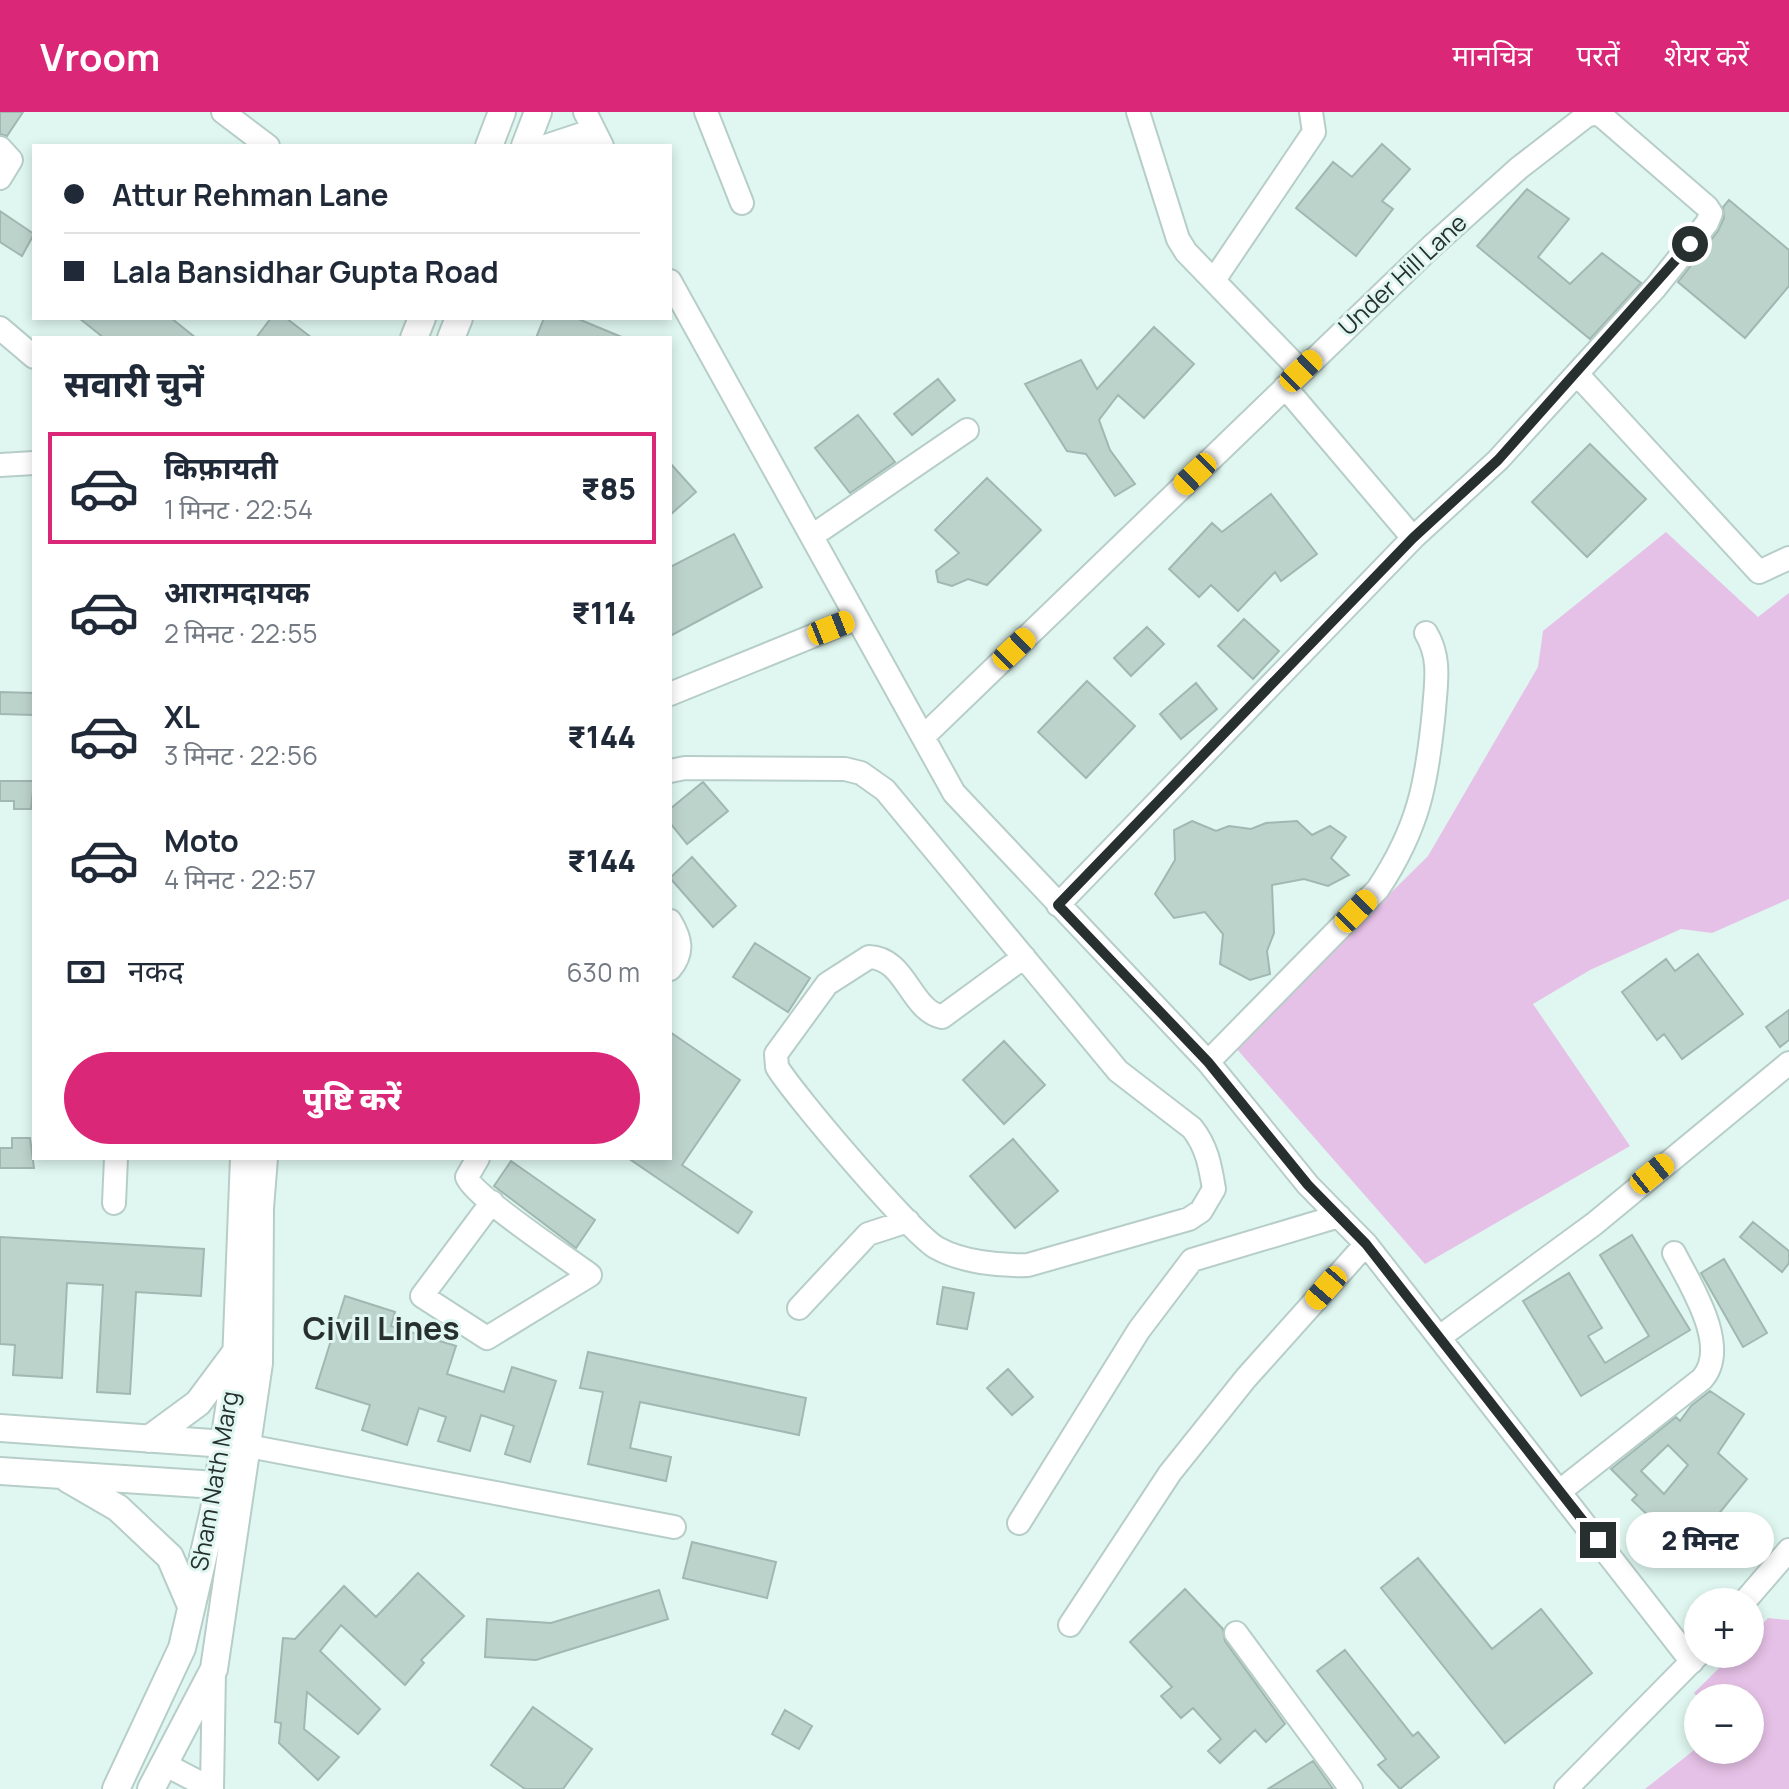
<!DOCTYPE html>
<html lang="hi">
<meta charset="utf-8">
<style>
body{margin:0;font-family:Manrope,"Noto Sans Devanagari",sans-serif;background:#f6f6f7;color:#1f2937;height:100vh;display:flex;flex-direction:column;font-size:30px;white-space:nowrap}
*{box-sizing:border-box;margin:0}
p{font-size:26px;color:#747a83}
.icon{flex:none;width:44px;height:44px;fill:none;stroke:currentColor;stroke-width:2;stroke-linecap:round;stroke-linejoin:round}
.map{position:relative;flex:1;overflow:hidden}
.side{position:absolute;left:32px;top:224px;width:640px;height:824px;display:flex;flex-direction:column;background:#fff;border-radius:0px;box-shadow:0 4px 12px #0003}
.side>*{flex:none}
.banner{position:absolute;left:32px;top:32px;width:640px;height:176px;border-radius:0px;box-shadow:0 4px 12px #0003;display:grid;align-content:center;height:176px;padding:0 32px;background:#fff}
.tools{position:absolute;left:1684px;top:1476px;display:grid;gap:16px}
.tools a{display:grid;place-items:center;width:80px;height:80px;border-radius:50%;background:#fff;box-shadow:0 4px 12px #0003;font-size:40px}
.end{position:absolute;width:36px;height:36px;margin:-18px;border:10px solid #27302e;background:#fff;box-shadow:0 0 0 4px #fff}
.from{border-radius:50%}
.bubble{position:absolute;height:56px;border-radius:28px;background:#fff;box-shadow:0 4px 12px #0003;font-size:26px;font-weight:800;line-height:56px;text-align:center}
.car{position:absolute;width:24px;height:48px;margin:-24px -12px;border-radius:10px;box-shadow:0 0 6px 2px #0007;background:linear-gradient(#f5c518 24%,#345 0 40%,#f5c518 0 76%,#345 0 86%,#f5c518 0)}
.banner b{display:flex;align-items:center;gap:28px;height:76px;font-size:30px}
.banner b+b{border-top:2px solid #e0e1e3}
.banner i{width:20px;height:20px;background:#1f2937}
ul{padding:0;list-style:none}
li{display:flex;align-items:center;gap:24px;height:112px;margin:0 16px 12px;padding:0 16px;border:4px solid transparent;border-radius:0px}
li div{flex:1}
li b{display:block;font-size:30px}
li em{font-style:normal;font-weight:800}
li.current{border-color:#db2777}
li>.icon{width:72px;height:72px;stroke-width:1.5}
h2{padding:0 32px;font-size:36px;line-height:96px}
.pay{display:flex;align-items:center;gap:20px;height:88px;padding:0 32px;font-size:30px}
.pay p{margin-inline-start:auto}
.cta{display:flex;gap:16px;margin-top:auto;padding:16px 32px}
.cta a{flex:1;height:92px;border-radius:48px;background:#db2777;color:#fff;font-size:32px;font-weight:800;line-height:92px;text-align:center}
header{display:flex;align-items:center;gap:48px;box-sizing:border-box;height:112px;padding:0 40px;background:#db2777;color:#fff}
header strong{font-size:38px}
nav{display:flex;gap:44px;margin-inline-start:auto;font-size:28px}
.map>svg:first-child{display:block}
</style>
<header>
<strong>Vroom</strong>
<nav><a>मानचित्र</a><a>परतें</a><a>शेयर करें</a></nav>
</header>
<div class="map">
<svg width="1789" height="1677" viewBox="0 0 1789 1677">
<rect width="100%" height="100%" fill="#dff7f0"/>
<path fill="#e6c1e7" d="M1666,420L1758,505L1789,481V787L1712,821L1681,817L1590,858L1533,892L1630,1034L1425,1152L1235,935L1428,744L1538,555L1543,519Z
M1768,1506L1789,1508V1677H1645L1698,1635V1638H1750V1586H1699L1694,1581L1733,1542H1750V1525Z"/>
<path fill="#bcd3cc" stroke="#a1b7b1" stroke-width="2" fill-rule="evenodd" d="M0,0H23L7,24L0,22Z
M1382,32L1410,57L1382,89L1393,97L1356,144L1296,96L1333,50L1352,65Z
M1527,77L1569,107L1538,145L1570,172L1602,141L1641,171L1590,227L1477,134Z
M1729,88L1789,138V174L1745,226L1678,170L1718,119L1724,106L1723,95Z
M0,99L34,122L22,144L0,130Z
M79,206H171L196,226H104Z
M271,206H286L312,226H256Z
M544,206H576L624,226H536Z
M1154,215L1194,252L1144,306L1118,283L1099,308L1110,338L1135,372L1115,384L1086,342L1067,339L1025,272L1081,248L1097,277Z
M938,267L955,288L912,323L894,302Z
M858,303L895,350L850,381L815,336Z
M1590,332L1646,387L1587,445L1532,390Z
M670,351L696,380L670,403Z
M987,366L1041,418L987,473L968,467L952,474L938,470L936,459L959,441L935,418Z
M1271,382L1317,442L1281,469L1275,460L1238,499L1211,473L1199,485L1169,457L1212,411L1222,420Z
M734,422L762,475L670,524V455Z
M1244,507L1279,539L1253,567L1218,534Z
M1147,515L1164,532L1131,564L1114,546Z
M1087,569L1135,614L1086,666L1038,620Z
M1196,571L1217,597L1181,627L1160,602Z
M0,580L34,581V603L0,602Z
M0,669H34L31,697H14V689H0Z
M703,670L728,699L687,732L670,711V697Z
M1192,709L1216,719L1229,714L1251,717L1266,711L1297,709L1312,723L1330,714L1346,725L1331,746L1349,763L1328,774L1304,767L1272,773L1274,821L1267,839L1270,862L1250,868L1220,852L1223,822L1205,800L1174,806L1155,782L1175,748L1174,718Z
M692,745L736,794L713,815L670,766Z
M755,831L810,866L788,900L733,865Z
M1698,842L1743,902L1682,947L1664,922L1657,928L1622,880L1666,847L1675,859Z
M1789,898V928L1780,935L1766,915Z
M670,920L740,968L682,1053L752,1100L738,1121L628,1046H670Z
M1004,929L1045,973L1004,1012L963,968Z
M12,1026H30L34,1056H0V1036H12Z
M1013,1027L1058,1079L1015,1116L970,1064Z
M511,1049L595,1108L576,1136L494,1074Z
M1753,1110L1789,1139V1151L1782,1160L1740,1125Z
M1632,1123L1690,1218L1581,1284L1523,1189L1569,1161L1602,1216L1588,1224L1605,1251L1649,1224L1600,1143Z
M0,1125L204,1137L201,1184L136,1180L130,1282L97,1280L103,1173L67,1171L62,1266L13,1263L15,1233L0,1232Z
M1724,1147L1767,1221L1743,1235L1701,1161Z
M943,1175L974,1181L967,1217L937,1212Z
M345,1184L395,1200L391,1214L456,1234L447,1262L504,1280L512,1255L556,1269L530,1350L505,1342L514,1314L481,1303L470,1339L438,1329L446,1305L419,1296L407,1333L362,1318L370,1293L316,1276Z
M588,1240L806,1286L799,1323L640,1290L630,1336L671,1345L666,1369L588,1352L603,1280L580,1276Z
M1008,1257L1033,1285L1012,1303L987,1276Z
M1710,1279L1744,1302L1718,1341L1747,1367L1704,1420L1707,1423L1688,1442L1632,1388L1637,1383L1611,1357L1676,1305L1680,1309L1691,1294ZM1668,1333L1688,1353L1664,1382L1641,1359Z
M692,1430L776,1450L767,1486L683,1466Z
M1418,1446L1492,1537L1541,1497L1592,1561L1505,1631L1381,1476Z
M418,1461L464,1504L421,1548L424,1551L405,1573L341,1513L320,1539L380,1597L358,1622L307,1580L304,1617L339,1645L318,1668L279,1631L281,1611L275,1610L283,1526L295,1527L344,1474L376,1505Z
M1185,1477L1223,1517L1225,1529L1285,1612L1266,1630L1255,1618L1220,1651L1208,1639L1221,1627L1193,1596L1181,1606L1161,1584L1172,1575L1130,1530Z
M659,1478L668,1507L536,1548L485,1545L487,1507L551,1511Z
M1345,1538L1413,1624L1418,1620L1439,1645L1400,1677L1378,1653L1386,1647L1317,1559Z
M533,1595L592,1637L563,1677H525L491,1653Z
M785,1598L812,1614L799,1637L772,1622Z
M1313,1649L1333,1677H1268Z"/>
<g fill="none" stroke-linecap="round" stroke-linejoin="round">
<g stroke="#b7cec8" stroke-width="26">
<path id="minor" d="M223,0L268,34
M585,0L602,34
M706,0L742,91
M1138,0L1178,127L1186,140L1301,259
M546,34L594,18
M0,36L11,48L0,66
M1214,168L1314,20L1311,0
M670,169L954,681L1208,950L1308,1073L1366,1132L1692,1550
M0,216L34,245
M1577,262L1759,460L1789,446
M1285,275L1413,426
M0,353L34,351
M812,424L967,318
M670,582L857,506
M924,624L1431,135L1519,56L1586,4L1597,1L1603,5L1707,95L1711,101L1707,111L1656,175L1498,348L1413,426L1058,793
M670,659L685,656L845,657L861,661L885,678L1118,959L1192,1016C1207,1035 1210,1053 1214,1077L1201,1099L1189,1107L1028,1153C1000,1154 962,1150 937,1136C913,1123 793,982 777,955L776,942L827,872L869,845C906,846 910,898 942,905L1024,845
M670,809C681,827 684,840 670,857
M1208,950L1378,777C1419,715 1427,671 1434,598C1436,570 1441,546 1426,521
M478,1046L467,1065C472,1083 570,1148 590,1163L487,1226L422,1184L492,1090
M114,1091L116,1046
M799,1196L868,1122L908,1109
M1441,1224L1594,1112L1789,951
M248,1334L674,1415
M1560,1379L1702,1267C1731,1235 1690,1172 1674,1141
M1019,1411L1139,1218L1192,1148L1339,1104
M1744,1490L1789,1438
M1070,1513L1170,1361L1246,1266L1366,1132
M1236,1521L1351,1677
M164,1652L212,1677
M212,1677L214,1558
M1566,1677L1699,1542"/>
</g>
<g stroke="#b7cec8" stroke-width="30">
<path id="major" d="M489,34L502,0
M525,34L538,0
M414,226L422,206
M451,226L459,206
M0,1316L240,1333
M149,1327L198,1291L236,1240
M0,1359L232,1374
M68,1367L118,1396L170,1445L191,1494
M116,1677L182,1536L214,1398L236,1250L244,1046
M151,1677L214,1557L259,1251L260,1096L264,1046"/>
</g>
<use href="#minor" stroke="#fff" stroke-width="22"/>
<use href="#major" stroke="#fff" stroke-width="26"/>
</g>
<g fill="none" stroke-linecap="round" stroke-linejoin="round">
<path stroke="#27302e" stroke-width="10" d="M1598,1428L1366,1132L1308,1073L1208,950L1058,793L1413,426L1498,348L1690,132"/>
</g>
<g text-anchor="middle" stroke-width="6" stroke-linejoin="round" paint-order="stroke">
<g font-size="24" fill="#27302e" stroke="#dff7f0">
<text transform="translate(1403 163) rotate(-43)" y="8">Under Hill Lane</text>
<text transform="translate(215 1369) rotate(-80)" y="8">Sham Nath Marg</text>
</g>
<g font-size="32" font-weight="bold" fill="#27302e" stroke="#dff7f0">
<text x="381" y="1228">Civil Lines</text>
</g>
</g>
</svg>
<div class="tools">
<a>+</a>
<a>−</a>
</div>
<i class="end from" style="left:1690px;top:132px"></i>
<i class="end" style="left:1598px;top:1428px"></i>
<div class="bubble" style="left:1626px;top:1400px;width:148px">2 मिनट</div>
<i class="car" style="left:1301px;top:259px;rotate:46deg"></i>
<i class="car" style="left:1195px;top:362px;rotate:226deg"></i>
<i class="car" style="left:831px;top:516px;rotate:68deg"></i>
<i class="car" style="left:1014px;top:537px;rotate:46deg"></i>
<i class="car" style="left:1356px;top:799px;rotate:44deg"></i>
<i class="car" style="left:1652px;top:1062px;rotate:51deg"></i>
<i class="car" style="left:1326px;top:1176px;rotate:221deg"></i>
<div class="banner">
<b><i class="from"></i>Attur Rehman Lane</b>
<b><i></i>Lala Bansidhar Gupta Road</b>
</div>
<section class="side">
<h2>सवारी चुनें</h2>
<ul>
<li class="current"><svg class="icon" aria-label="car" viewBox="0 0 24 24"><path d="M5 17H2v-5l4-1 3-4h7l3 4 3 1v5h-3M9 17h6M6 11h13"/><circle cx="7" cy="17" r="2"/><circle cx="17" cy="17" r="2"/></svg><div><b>किफ़ायती</b><p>1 मिनट · 22:54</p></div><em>₹85</em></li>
<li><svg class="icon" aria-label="car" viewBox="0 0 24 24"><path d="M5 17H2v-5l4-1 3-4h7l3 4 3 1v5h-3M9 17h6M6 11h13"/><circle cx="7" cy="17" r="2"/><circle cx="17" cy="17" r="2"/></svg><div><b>आरामदायक</b><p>2 मिनट · 22:55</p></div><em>₹114</em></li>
<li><svg class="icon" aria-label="car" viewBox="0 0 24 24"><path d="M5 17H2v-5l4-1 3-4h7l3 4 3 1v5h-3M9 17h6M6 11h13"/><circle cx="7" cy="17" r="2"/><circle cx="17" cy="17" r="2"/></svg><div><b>XL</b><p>3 मिनट · 22:56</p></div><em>₹144</em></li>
<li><svg class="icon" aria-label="car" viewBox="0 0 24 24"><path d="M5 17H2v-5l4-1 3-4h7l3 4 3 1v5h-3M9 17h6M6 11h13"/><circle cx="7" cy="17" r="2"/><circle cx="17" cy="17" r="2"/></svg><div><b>Moto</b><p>4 मिनट · 22:57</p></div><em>₹144</em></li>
</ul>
<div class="pay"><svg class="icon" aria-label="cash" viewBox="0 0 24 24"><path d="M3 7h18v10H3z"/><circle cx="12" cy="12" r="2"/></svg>नकद<p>630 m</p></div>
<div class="cta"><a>पुष्टि करें</a></div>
</section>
</div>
